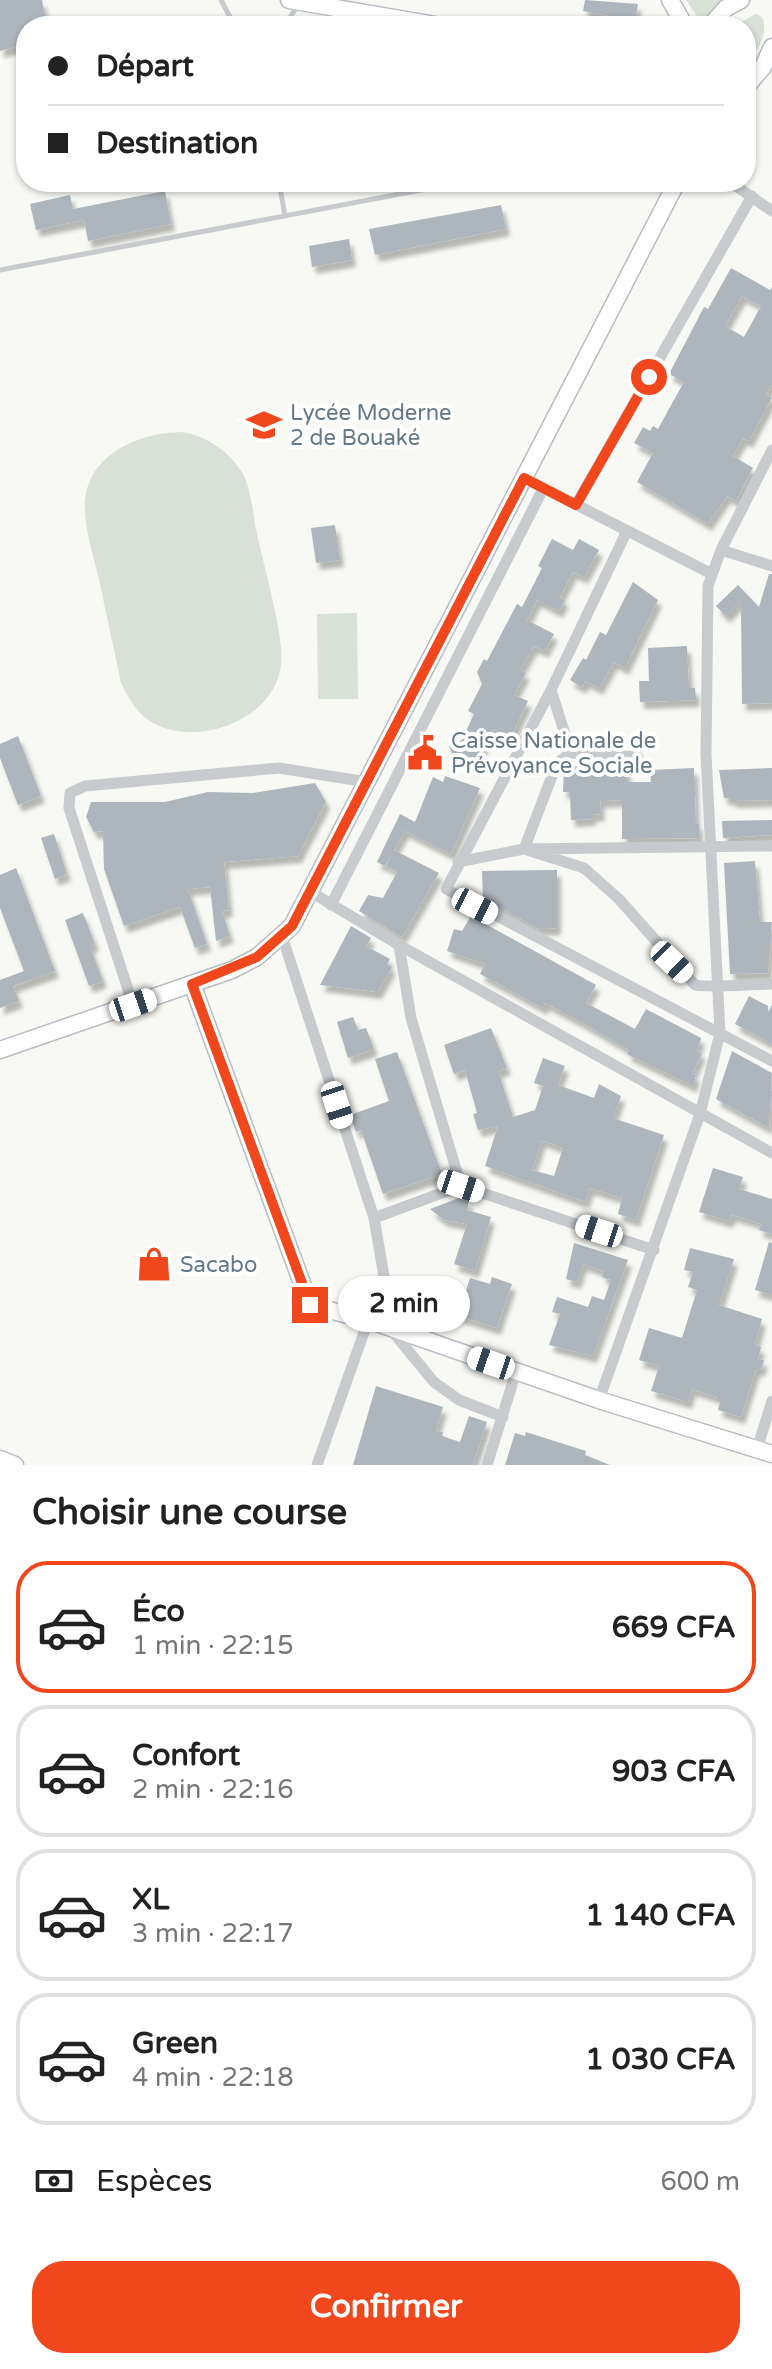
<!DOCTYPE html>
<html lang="fr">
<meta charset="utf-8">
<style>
body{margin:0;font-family:"Varela Round",sans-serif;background:#f2f2f2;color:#222;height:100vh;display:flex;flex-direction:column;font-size:30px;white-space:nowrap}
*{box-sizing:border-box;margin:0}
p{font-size:26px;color:#767676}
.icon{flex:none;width:44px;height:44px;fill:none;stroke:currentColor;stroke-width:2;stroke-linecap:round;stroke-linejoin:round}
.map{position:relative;height:1465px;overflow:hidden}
.sheet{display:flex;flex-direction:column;background:#fff;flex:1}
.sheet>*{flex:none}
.hud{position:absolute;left:16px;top:16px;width:740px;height:176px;border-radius:32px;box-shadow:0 2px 6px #0004;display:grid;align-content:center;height:176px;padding:0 32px;background:#fff}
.end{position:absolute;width:36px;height:36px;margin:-18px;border:10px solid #f0481c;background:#fff;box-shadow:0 0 0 4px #fff}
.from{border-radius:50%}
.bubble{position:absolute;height:56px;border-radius:28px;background:#fff;box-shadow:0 2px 6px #0004;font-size:26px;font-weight:700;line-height:56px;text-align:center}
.car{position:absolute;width:24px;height:48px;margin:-24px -12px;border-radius:10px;box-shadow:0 0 6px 2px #0007;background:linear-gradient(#fff 24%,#345 0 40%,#fff 0 76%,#345 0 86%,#fff 0)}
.hud b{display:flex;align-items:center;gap:28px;height:76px;font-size:30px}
.hud b+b{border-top:2px solid #e0e0e0}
.hud i{width:20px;height:20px;background:#222}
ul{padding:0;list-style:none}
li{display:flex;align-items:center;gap:24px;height:132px;margin:0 16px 12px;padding:0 16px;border:4px solid #e0e0e0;border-radius:32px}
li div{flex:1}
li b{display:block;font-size:30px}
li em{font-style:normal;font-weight:700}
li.on{border-color:#f0481c}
li>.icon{width:72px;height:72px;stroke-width:1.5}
h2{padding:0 32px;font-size:36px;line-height:96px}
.pay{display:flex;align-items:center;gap:20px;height:88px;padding:0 32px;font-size:30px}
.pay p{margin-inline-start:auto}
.cta{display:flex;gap:16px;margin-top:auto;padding:16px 32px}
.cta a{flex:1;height:92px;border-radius:32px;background:#f0481c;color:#fff;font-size:32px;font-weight:700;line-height:92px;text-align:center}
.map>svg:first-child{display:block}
</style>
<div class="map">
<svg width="772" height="1465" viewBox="0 0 772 1465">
<defs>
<filter id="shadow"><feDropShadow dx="4" dy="7" stdDeviation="2" flood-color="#0004"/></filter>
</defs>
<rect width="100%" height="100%" fill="#f8f8f4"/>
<path fill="#d9e0d5" d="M686,0H732L704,26Z
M756,14L762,17C769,32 758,53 746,63V26H734Z
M181,432C206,435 232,453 244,476C251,491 253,513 256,529C264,568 277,609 281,648C282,658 281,669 278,678C262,724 196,745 155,724C138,716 129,699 121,683C114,648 106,614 99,579C94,558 86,534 85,513C81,457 136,433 181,432Z
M357,613L358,699H318L317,614Z"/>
<path fill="#adb6bc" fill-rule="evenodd" filter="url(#shadow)" d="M0,0H42L47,26H26V44L0,51Z
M585,0L638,4L635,21L583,11Z
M165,191L171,224L88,241L84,220L36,230L30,204L70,195L73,209Z
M501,205L506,229L375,255L369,229Z
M349,239L352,260L312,267L309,246Z
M731,268L770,290L772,287V385L766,394L772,398L749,441L743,438L733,456L753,468L736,501L727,496L708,524L637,482L653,453L634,443L643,427L650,431L653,426L658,429L670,407L684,382L669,374L704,307L708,309ZM742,296L761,306L744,337L725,326Z
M335,525L340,560L316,563L311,528Z
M552,539L573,550L579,539L599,550L584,577L573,572L560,597L565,600L559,611L537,600L527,620L554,634L545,651L534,646L520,670L526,673L514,695L528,701L511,737L493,729L478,755L483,758L477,769L452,754L449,746L454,739L460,742L463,738L474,714L468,711L482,684L477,672L484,659L487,661L517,604L522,607L542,568L538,566Z
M769,574H772V703L742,704L741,601L726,616L716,606L738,585L759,607Z
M633,582L658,600L625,668L614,662L599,688L586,681L582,687L570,680L583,658L586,660L600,632L606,635Z
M687,646L689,688H695L696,700L640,702L639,681H649L648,648Z
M18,736L41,796L18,805L0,758V744Z
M595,763L626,765L627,782H651L650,770L694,768L696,824H699V838L622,839V800L600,801L601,814L592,815V819L571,820L570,792H563L564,768Z
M772,768V800L732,801V798H724L719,770Z
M445,776L480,788L451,854L405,831L385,866L377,862L400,814L415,822L433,777L443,782Z
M315,783L326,802L298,856L224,862L229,910L222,911L230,936L216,941L210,887L188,889L207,944L195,948L180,907L124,926L104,869L103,831L94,832L86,817L91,802H165L208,792L253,793Z
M772,820V835L723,838L722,821Z
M54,834L67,874L55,879L41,838Z
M394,850L439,873L402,937L359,911L368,895L383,898L397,872L386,866Z
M755,861L760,922H772L768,973L730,974L724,863Z
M16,868L55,971L13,986L19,1001L0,1008V980L24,971L0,908V875Z
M557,870V928L539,929L483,899L482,871Z
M83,913L95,944L90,946L103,981L89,986L65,920Z
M471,916L596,985L586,1003L635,1029L646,1009L701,1038L697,1051L702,1053L692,1074L696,1075L693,1086L627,1054L629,1050L583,1023L545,1003L543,1008L480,974L485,964L447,951L454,929L462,931Z
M351,926L371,938L366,946L390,959L387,964L392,967L378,992L320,985Z
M749,996L768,1006V1012L772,1005V1044L735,1024Z
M353,1017L358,1030L366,1028L374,1049L348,1058L337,1022Z
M491,1028L507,1068L498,1071L513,1117L535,1110L543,1086L534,1083L543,1058L565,1066L558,1085L594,1098L599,1084L621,1096L613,1118L664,1135L636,1220L618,1214L622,1198L590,1188L585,1202L485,1166L498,1126L478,1130L473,1114L477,1113L465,1070L454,1074L444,1045ZM542,1140L563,1148L554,1176L532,1170Z
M732,1051L772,1073L769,1128L716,1099Z
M397,1052L442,1174L383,1194L361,1130L356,1132L350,1115L389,1101L375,1059Z
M713,1168L743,1177L739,1189L772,1199V1234L759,1230L761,1224L747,1219L732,1215L729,1221L699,1212Z
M459,1198L469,1201L467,1210L491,1217L475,1271L454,1264L467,1224L444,1220L430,1209Z
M769,1242L772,1243V1295L755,1290Z
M574,1243L628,1260L593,1356L549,1345L560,1314L552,1312L557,1297L588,1307L592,1296L604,1300L611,1280L602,1277L603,1271L583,1264L577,1282L566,1279Z
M690,1248L734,1259L719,1305L762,1319L755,1345L761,1347L758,1359L764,1360L761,1370L756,1369L741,1417L718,1410L720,1402L716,1400L717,1397L692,1389L688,1402L651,1391L659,1366L639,1360L649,1328L682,1338L697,1290L688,1287L693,1272L684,1270Z
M492,1277L512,1284L497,1328L458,1316L470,1278L490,1284Z
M417,1281L439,1283L435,1314L414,1311Z
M376,1386L443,1407L436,1431L443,1432L442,1436L460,1442L469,1416L487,1422L473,1465H353Z
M526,1432L586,1451L585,1455L610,1465H505L515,1433L525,1436Z"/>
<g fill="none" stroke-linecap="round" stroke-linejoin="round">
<g stroke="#b7bdc1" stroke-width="19">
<path id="secondary" d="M289,0L441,26
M670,0L685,26
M710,26L726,8L741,0
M746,87L763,67L772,47
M192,984L310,1305L371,1321L599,1400L772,1454
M0,1050L232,970L257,957L292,926L677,182
M0,1459L15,1465"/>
</g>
<path stroke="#c7cbce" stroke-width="5" d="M221,0L235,26
M284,26L299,4
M279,182L285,216
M0,270L463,182"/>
<path stroke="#c7cbce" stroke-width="11" d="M730,182L772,211
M524,478L710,573
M576,505L752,196
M626,533L551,690L446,889L772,1061
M721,550L772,566
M551,690L571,753L557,763L524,849L584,868L619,899L695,985C707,988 754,984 772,984
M571,753L638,757
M458,862L524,849L772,846
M311,892L399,945L772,1153
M331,905L543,489
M282,936L374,1218L384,1276L317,1465
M399,945L411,1018L461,1186
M133,1005L69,808L70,793L85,786L279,768L367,782
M374,1218L461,1186L654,1250
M392,1331L434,1382L459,1400L503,1417
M599,1400L700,1114L720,1033L706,754L708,586L721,550L772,450
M757,1449L772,1401
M487,1465L516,1372"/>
<use href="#secondary" stroke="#fff" stroke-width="16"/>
</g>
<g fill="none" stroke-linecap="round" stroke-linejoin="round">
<path stroke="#f0481c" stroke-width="10" d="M310,1305L192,984L257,957L292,926L524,478L576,505L649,377"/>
</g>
<defs>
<g id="school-bare" transform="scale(2.76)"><path d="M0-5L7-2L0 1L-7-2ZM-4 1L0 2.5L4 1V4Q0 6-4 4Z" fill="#f0481c" stroke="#fff" stroke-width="2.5" paint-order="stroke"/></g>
<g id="civic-bare" transform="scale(2.76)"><path d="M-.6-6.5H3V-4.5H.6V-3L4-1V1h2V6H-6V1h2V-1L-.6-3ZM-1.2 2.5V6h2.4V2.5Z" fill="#f0481c" stroke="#fff" stroke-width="2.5" paint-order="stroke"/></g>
<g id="shop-bare" transform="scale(2.76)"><path d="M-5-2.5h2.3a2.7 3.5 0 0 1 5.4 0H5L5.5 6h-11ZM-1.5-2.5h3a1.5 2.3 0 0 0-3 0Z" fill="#f0481c" stroke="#fff" stroke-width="2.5" paint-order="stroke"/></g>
</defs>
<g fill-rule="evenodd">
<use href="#school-bare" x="264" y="425"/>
<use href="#civic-bare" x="425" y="753"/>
<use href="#shop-bare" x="154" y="1264"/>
</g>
<g text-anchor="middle" stroke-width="8" stroke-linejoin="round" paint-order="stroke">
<g font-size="22" fill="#647988" stroke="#fff" text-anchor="start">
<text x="290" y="420">Lycée Moderne<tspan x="290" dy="25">2 de Bouaké</tspan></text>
<text x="451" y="748">Caisse Nationale de<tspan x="451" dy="25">Prévoyance Sociale</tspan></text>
<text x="180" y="1272">Sacabo</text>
</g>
</g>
</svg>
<i class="end from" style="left:649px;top:377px"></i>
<i class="end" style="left:310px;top:1305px"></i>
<div class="bubble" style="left:338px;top:1276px;width:132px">2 min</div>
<i class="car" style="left:475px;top:906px;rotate:117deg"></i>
<i class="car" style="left:672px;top:962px;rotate:134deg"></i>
<i class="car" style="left:133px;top:1005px;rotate:71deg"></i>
<i class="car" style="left:337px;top:1105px;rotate:162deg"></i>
<i class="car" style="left:461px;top:1186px;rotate:108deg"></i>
<i class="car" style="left:599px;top:1231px;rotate:288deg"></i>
<i class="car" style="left:491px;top:1363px;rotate:289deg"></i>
<div class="hud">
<b><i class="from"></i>Départ</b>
<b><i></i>Destination</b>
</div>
</div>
<section class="sheet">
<h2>Choisir une course</h2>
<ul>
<li class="on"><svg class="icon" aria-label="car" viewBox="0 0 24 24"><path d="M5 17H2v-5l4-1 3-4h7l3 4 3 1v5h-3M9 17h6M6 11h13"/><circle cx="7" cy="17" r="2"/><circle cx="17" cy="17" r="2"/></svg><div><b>Éco</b><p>1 min · 22:15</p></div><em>669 CFA</em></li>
<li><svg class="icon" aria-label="car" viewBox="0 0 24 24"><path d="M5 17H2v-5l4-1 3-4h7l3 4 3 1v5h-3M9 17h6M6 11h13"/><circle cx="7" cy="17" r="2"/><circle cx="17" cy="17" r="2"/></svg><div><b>Confort</b><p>2 min · 22:16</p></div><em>903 CFA</em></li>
<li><svg class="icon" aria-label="car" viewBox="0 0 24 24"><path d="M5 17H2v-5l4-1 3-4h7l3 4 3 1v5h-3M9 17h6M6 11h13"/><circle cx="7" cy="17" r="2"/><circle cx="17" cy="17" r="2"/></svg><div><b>XL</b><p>3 min · 22:17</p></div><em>1 140 CFA</em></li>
<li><svg class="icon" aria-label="car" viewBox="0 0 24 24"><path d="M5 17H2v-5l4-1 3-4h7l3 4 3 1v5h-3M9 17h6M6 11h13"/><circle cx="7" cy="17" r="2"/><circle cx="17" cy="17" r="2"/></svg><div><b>Green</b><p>4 min · 22:18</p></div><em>1 030 CFA</em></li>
</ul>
<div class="pay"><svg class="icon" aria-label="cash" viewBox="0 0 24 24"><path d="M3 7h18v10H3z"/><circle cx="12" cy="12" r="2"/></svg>Espèces<p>600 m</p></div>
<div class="cta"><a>Confirmer</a></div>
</section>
